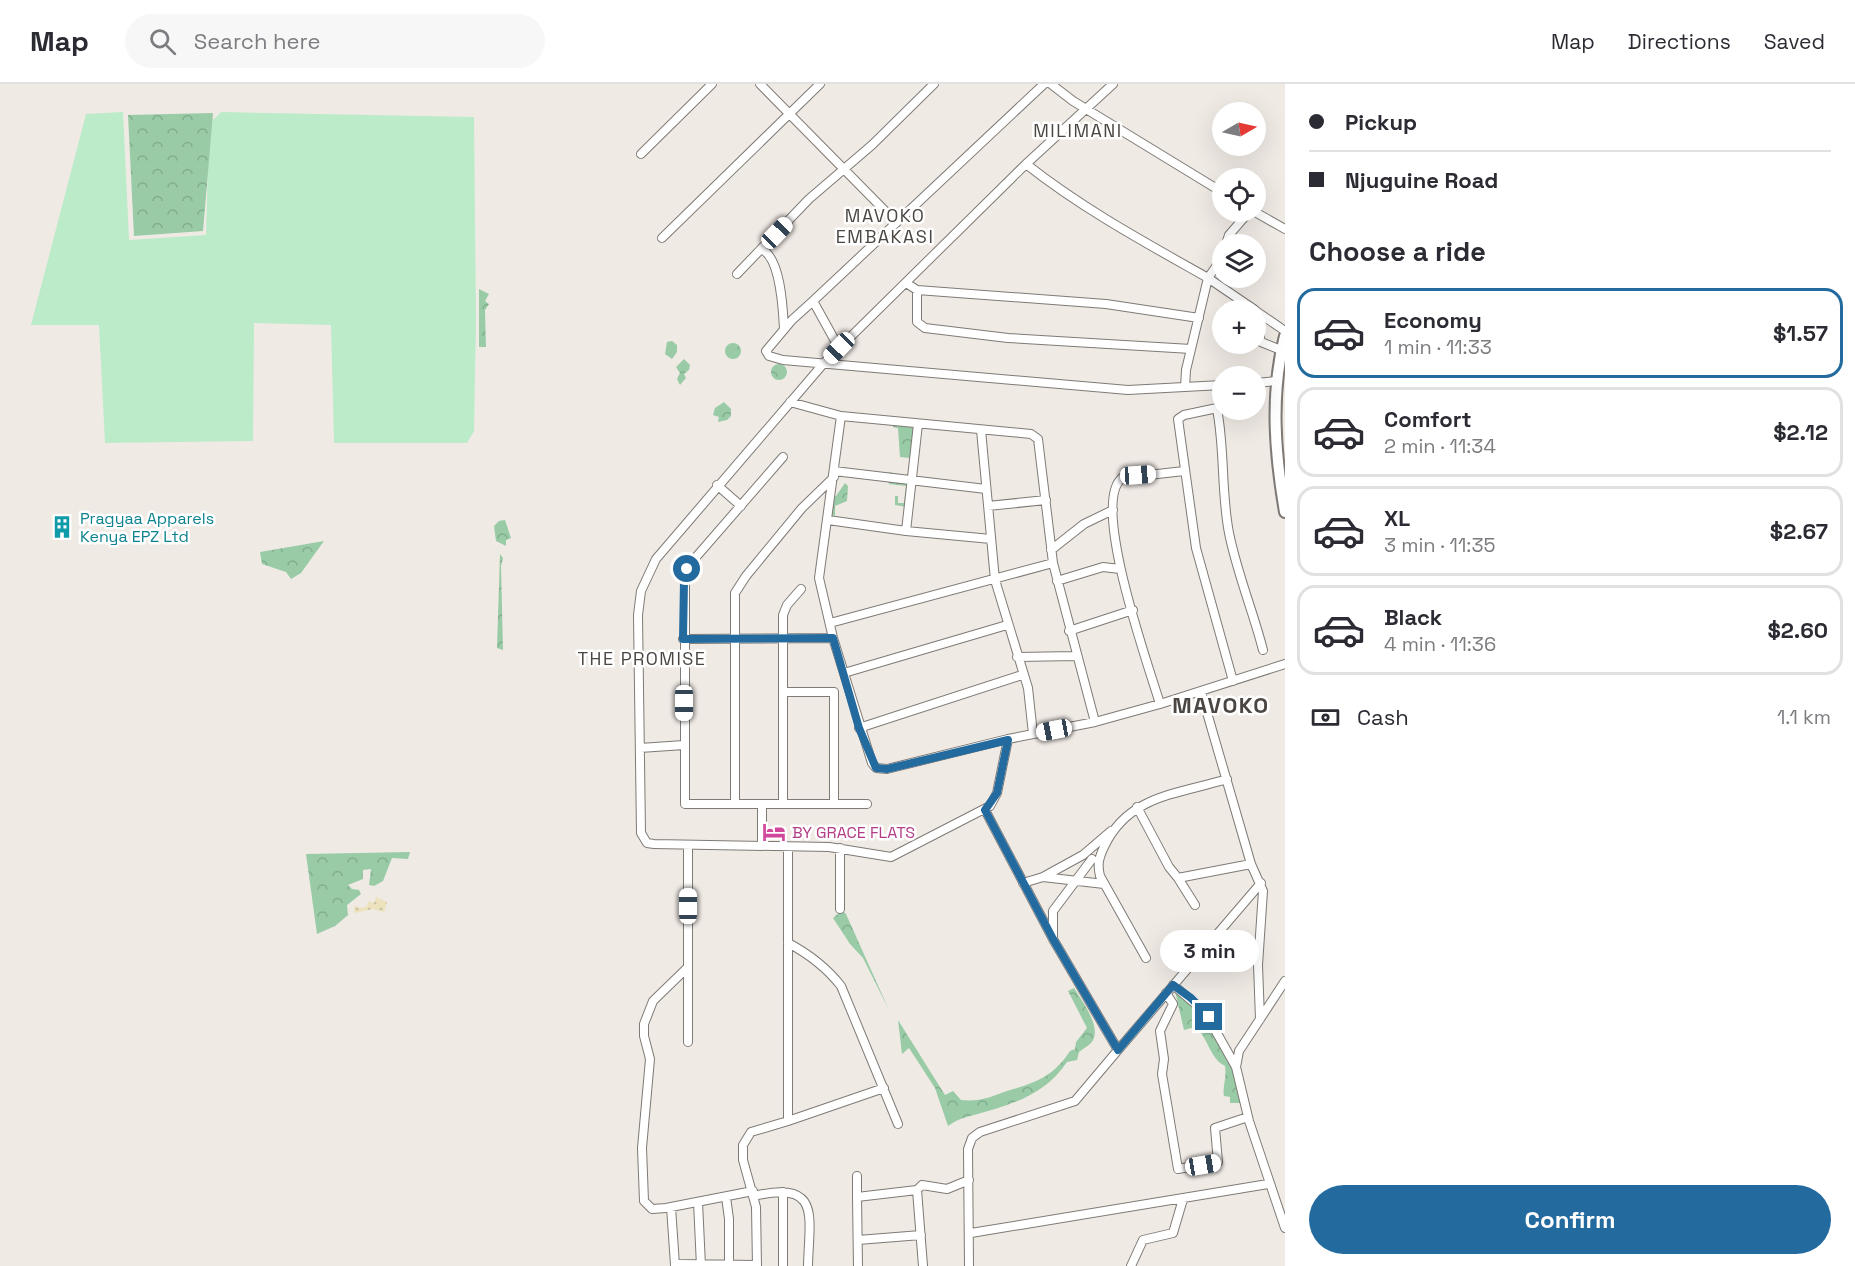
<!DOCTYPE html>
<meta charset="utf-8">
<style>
body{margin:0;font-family:"Space Grotesk",sans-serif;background:#f7f7f7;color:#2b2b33;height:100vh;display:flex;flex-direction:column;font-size:22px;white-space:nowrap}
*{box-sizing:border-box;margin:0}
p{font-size:20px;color:#7c7c81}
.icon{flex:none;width:33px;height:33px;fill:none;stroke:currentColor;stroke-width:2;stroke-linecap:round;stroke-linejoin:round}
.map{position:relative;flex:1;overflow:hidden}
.drawer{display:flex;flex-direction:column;background:#fff;width:570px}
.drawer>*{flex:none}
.hud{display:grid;align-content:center;height:132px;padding:0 24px;background:#fff}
.needle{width:39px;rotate:81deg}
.tools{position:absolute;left:1212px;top:18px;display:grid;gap:12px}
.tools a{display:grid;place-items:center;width:54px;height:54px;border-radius:50%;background:#fff;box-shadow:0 6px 24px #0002;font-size:30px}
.end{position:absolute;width:27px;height:27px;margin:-14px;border:8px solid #236b9f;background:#fff;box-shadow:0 0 0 3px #fff}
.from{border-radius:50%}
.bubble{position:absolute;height:42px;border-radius:21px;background:#fff;box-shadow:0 6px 24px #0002;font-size:20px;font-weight:700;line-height:42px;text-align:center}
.car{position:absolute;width:18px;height:36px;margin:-18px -9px;border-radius:8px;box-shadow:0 0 4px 2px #0007;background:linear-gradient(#fff 24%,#345 0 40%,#fff 0 76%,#345 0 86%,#fff 0)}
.hud b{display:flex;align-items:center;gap:21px;height:57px;font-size:22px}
.hud b+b{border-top:2px solid #e1e1e2}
.hud i{width:15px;height:15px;background:#2b2b33}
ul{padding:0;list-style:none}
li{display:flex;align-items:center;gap:18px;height:90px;margin:0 12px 9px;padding:0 12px;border:3px solid #e1e1e2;border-radius:18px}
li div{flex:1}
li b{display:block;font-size:22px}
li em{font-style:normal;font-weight:700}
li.active{border-color:#236b9f}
li>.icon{width:54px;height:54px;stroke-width:1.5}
h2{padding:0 24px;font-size:27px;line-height:72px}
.pay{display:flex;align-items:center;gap:15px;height:66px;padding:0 24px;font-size:22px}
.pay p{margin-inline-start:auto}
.button{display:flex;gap:12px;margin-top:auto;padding:12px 24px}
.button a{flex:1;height:69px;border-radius:36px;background:#236b9f;color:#fff;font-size:24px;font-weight:700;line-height:69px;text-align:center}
header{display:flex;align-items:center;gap:36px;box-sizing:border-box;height:84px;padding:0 30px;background:#fff;border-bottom:2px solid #e1e1e2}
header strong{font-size:28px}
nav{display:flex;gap:33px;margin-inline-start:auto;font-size:21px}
.search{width:420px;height:54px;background:#f7f7f7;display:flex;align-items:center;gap:15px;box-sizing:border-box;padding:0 21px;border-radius:33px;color:#7c7c81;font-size:22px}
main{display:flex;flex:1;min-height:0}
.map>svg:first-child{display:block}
</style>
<header>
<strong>Map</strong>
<div class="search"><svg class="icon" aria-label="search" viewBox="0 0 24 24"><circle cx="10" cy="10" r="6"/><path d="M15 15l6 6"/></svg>Search here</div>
<nav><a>Map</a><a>Directions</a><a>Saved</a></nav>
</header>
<main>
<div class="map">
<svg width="1285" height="1182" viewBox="0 0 1285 1182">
<defs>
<pattern id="forest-crowns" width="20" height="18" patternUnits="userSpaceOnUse" patternTransform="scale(1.5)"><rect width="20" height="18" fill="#98cba6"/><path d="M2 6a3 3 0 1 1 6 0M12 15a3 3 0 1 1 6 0" fill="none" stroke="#82ad8e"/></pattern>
<pattern id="sand-dots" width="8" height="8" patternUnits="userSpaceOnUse" patternTransform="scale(1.5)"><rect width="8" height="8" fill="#ece2bd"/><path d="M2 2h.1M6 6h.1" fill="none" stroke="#cac1a1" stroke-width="1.8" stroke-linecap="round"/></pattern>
</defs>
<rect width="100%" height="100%" fill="#f0eae5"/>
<path fill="#bcebc9" d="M123,28L129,156L206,151L209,40L221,28L474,33L476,235L474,347L467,359H334L331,241L254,239L253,357L105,359L99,241H31L86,30Z"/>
<path fill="url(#forest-crowns)" d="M213,29L203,147L134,152L128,31Z
M479,205L489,210L485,217L489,220L485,226L486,263H479Z
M672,257L677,261V268L672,275L665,270L667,258Z
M725 267a8 8 0 1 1 16 0a8 8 0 1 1-16 0Z
M684,275L690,281L689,286L684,290L686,294L680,301L677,295L680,289L676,283Z
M771 288a8 8 0 1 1 16 0a8 8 0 1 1-16 0Z
M724,318L731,325V332L727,336L718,338L719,333L713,331L715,324Z
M893,340L915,342L909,394L887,392L889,388L908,392L910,374L900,373L898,344L893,343Z
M888,396L908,398L907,423L895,421V412H898V419H904L906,402L889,400Z
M845,399L848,402L847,417L835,422V433L832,434L833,412H836Z
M505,436L511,454L506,456V462L496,457L494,442L499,437Z
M324,457L301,489L291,495L286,488L262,480L260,468Z
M500,470L503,474L501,482L503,566L497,564Z
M410,768L408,775L392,774L383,797L374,802L369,801L371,785L363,786V795L348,801L352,805L359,806L361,810L347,821L348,831L335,842L317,850L306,770Z
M842,826L846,830L889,926L863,874L850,860L833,834Z
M1074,904C1081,916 1105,946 1090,960C1087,963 1082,965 1079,968L1077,976L1067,978C1045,1011 1011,1021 974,1031C963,1034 958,1035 948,1042L935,1004L909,964L902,970L898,936L945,1011L953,1007L961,1016C979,1018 991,1013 1007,1007C1035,999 1053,993 1070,967L1075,965L1076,958L1087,944L1068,907Z
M1175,907L1205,928L1236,983L1244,1019H1230V1013L1224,1012C1222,1004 1227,994 1225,982C1209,974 1208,952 1195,943L1184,946Z"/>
<path fill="url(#sand-dots)" d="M376,813L387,818L384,828L373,825L354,829V822L362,824L367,822L368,817L374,819Z"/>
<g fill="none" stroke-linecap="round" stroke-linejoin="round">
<g stroke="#7f7a75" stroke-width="10">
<path id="minor" d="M760,0L896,138
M1051,0L1073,17L1222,108
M1113,0L1026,80L824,279L656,475L641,507L638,531L641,749L647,759L654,760L829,763L891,773L990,722L997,709L1008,655L1095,638L1160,620L1285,580
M641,70L712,0
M1026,80C1083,125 1146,159 1208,194L1222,174
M1255,128L1285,145
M662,154L820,0
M1226,160L1229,151L1249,128
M761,165C781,173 783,226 784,245
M737,190L809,115L872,61L934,0
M906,199L917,206L1106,220L1199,234
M917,206V238L925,244L1008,254L1191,265
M813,217L792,236L766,267L769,272L783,276L1128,306L1222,301
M1256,227L1285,247
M1218,238L1222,240
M1256,248L1259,250L1261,258L1281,266
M839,264L813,217L1044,0
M1256,299L1276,297
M1185,303L1186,286L1208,194L1255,226
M790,318L841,332L1031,350L1038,355L1053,479L1095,638
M1222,323L1184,331L1178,335L1196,464L1233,597
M1217,325C1225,366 1221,408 1229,449C1237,489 1253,527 1263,566
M841,332L819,494L833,554L872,679L876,684L887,685L1008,655
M918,340L906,447L991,455
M981,346L995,496L1028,604L1033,650
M783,373L690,480L685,491V720H867
M834,387L986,405
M717,401L741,422
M988,422L1046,416
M828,436L906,447
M1051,466L1084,440L1113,426
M1057,497L1103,483L1120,485
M830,539L1053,479
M1069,547L1133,526
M683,555L833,554
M1017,573L1076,572
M844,589L1007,541
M783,608H834V720
M1201,608L1251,780L1263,807L1258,881L1260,935
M1160,620C1149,583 1090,419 1122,394L1184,387
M859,644L1022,591
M640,664L684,661
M735,720V509L746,492L802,424L834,393
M762,720V761
M783,720V531L787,521L801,505
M1137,723L1169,783L1178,794L1251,780
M985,726L1053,855L1118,966L1261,799
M688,761V958
M840,764V825
M1043,793L1083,771L1111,747
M1178,794L1195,821
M1023,799L1043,793L1104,800
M1053,853V827L1092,775
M788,859C809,870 826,883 841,902L898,1040
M1146,874L1100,792C1097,780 1099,773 1105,761C1129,711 1179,710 1227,695
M688,883L653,917L644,940V952L650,975L642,1064L644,1117L652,1125L666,1124L753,1107
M1173,901L1205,928L1236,983L1249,1037L1285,1144
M1166,909L1173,920L1160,947L1164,975L1162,990L1178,1085L1218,1078L1215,1044L1248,1033
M1236,983L1239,967L1285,897
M788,1037L884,1004
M917,1106L923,1182
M754,1112C822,1096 809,1133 808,1182
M726,1113L729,1135V1182
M857,1113V1092
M698,1118L701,1182
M671,1123L675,1181
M971,1149L1268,1100
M858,1156L921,1151
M675,1182L679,1180L757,1181
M757,1182L756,1123L743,1076V1061L751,1048L788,1037V763
M783,1182V1108
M858,1182L857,1113L917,1106L922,1101L947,1105L969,1096
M969,1182L968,1065L972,1054L980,1048L1075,1017L1118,966
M1131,1182L1143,1156L1173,1149L1183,1115"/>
</g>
<g stroke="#7f7a75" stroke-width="14">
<path id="major" d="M1285,252C1270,310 1275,370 1285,428"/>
</g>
<use href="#minor" stroke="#fff" stroke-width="8"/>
<use href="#major" stroke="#fff" stroke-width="10"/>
</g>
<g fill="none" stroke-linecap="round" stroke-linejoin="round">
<path stroke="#236b9f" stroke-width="8" d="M687,485L684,497L683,555L833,554L859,644L876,684L887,685L1008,656L997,709L985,726L1053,855L1118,966L1173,901L1191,914L1209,933"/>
</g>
<defs>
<g id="building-bare" transform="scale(1.8)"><path d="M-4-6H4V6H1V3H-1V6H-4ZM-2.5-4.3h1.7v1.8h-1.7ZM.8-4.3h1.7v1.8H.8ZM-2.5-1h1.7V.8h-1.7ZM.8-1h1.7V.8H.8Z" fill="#0f9aa8" stroke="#fff" stroke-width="2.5" paint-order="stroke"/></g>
<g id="hotel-bare" transform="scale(1.8)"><path d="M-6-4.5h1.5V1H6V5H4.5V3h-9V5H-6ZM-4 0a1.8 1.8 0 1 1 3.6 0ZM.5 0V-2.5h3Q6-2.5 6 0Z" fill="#d1479c" stroke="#fff" stroke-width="2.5" paint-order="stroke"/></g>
</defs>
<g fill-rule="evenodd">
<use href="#building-bare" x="62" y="443"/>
<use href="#hotel-bare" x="774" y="748"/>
</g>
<g text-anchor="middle" stroke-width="5" stroke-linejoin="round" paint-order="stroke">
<g font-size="16" fill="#0d838f" stroke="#fff" text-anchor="start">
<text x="80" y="440">Pragyaa Apparels<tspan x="80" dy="18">Kenya EPZ Ltd</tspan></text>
</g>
<g font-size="16" fill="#b23c85" stroke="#fff" text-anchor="start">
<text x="792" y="754">BY GRACE FLATS</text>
</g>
<g font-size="18" letter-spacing="1.5" fill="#4b4642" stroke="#fff">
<text x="1078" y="53">MILIMANI</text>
<text x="885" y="138">MAVOKO<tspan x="885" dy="21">EMBAKASI</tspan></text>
<text x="642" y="581">THE PROMISE</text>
</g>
<g font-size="22" font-weight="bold" letter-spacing="1.5" fill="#4b4642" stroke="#fff">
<text x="1221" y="629">MAVOKO</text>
</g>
</g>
</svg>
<div class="tools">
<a><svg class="needle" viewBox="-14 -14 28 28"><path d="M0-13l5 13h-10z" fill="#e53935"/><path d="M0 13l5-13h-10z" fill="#7c7c81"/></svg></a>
<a><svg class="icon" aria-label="locate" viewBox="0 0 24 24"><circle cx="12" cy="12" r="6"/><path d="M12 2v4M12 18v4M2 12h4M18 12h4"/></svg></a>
<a><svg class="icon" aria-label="layers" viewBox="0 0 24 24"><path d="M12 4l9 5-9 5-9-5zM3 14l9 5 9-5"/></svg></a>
<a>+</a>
<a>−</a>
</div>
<i class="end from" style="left:687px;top:485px"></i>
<i class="end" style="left:1209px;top:933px"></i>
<div class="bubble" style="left:1160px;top:846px;width:99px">3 min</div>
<i class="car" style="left:777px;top:149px;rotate:44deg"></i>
<i class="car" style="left:839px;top:264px;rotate:224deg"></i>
<i class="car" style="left:1138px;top:391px;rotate:86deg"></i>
<i class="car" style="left:684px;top:619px;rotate:180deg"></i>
<i class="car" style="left:1054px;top:646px;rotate:259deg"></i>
<i class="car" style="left:688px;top:822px;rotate:0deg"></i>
<i class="car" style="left:1203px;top:1081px;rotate:80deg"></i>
</div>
<section class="drawer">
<div class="hud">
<b><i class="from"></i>Pickup</b>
<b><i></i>Njuguine Road</b>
</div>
<h2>Choose a ride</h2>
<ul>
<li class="active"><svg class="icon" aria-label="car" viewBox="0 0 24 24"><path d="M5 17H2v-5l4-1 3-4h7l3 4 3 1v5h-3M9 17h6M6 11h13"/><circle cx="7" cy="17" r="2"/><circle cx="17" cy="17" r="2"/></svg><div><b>Economy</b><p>1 min · 11:33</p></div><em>$1.57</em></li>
<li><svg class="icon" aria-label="car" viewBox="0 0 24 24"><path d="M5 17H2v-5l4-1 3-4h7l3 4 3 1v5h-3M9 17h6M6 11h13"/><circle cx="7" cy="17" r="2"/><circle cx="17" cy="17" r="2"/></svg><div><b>Comfort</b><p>2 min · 11:34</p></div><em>$2.12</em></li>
<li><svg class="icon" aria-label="car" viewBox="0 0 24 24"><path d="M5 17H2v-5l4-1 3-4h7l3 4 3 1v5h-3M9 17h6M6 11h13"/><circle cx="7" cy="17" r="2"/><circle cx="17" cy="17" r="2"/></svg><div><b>XL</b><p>3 min · 11:35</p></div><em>$2.67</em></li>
<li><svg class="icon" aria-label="car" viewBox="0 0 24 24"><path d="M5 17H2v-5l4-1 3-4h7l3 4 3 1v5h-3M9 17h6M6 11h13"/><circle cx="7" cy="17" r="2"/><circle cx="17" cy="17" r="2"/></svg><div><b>Black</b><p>4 min · 11:36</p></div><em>$2.60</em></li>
</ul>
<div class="pay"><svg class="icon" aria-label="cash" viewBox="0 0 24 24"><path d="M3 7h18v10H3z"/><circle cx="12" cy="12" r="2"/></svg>Cash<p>1.1 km</p></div>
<div class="button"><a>Confirm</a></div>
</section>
</main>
